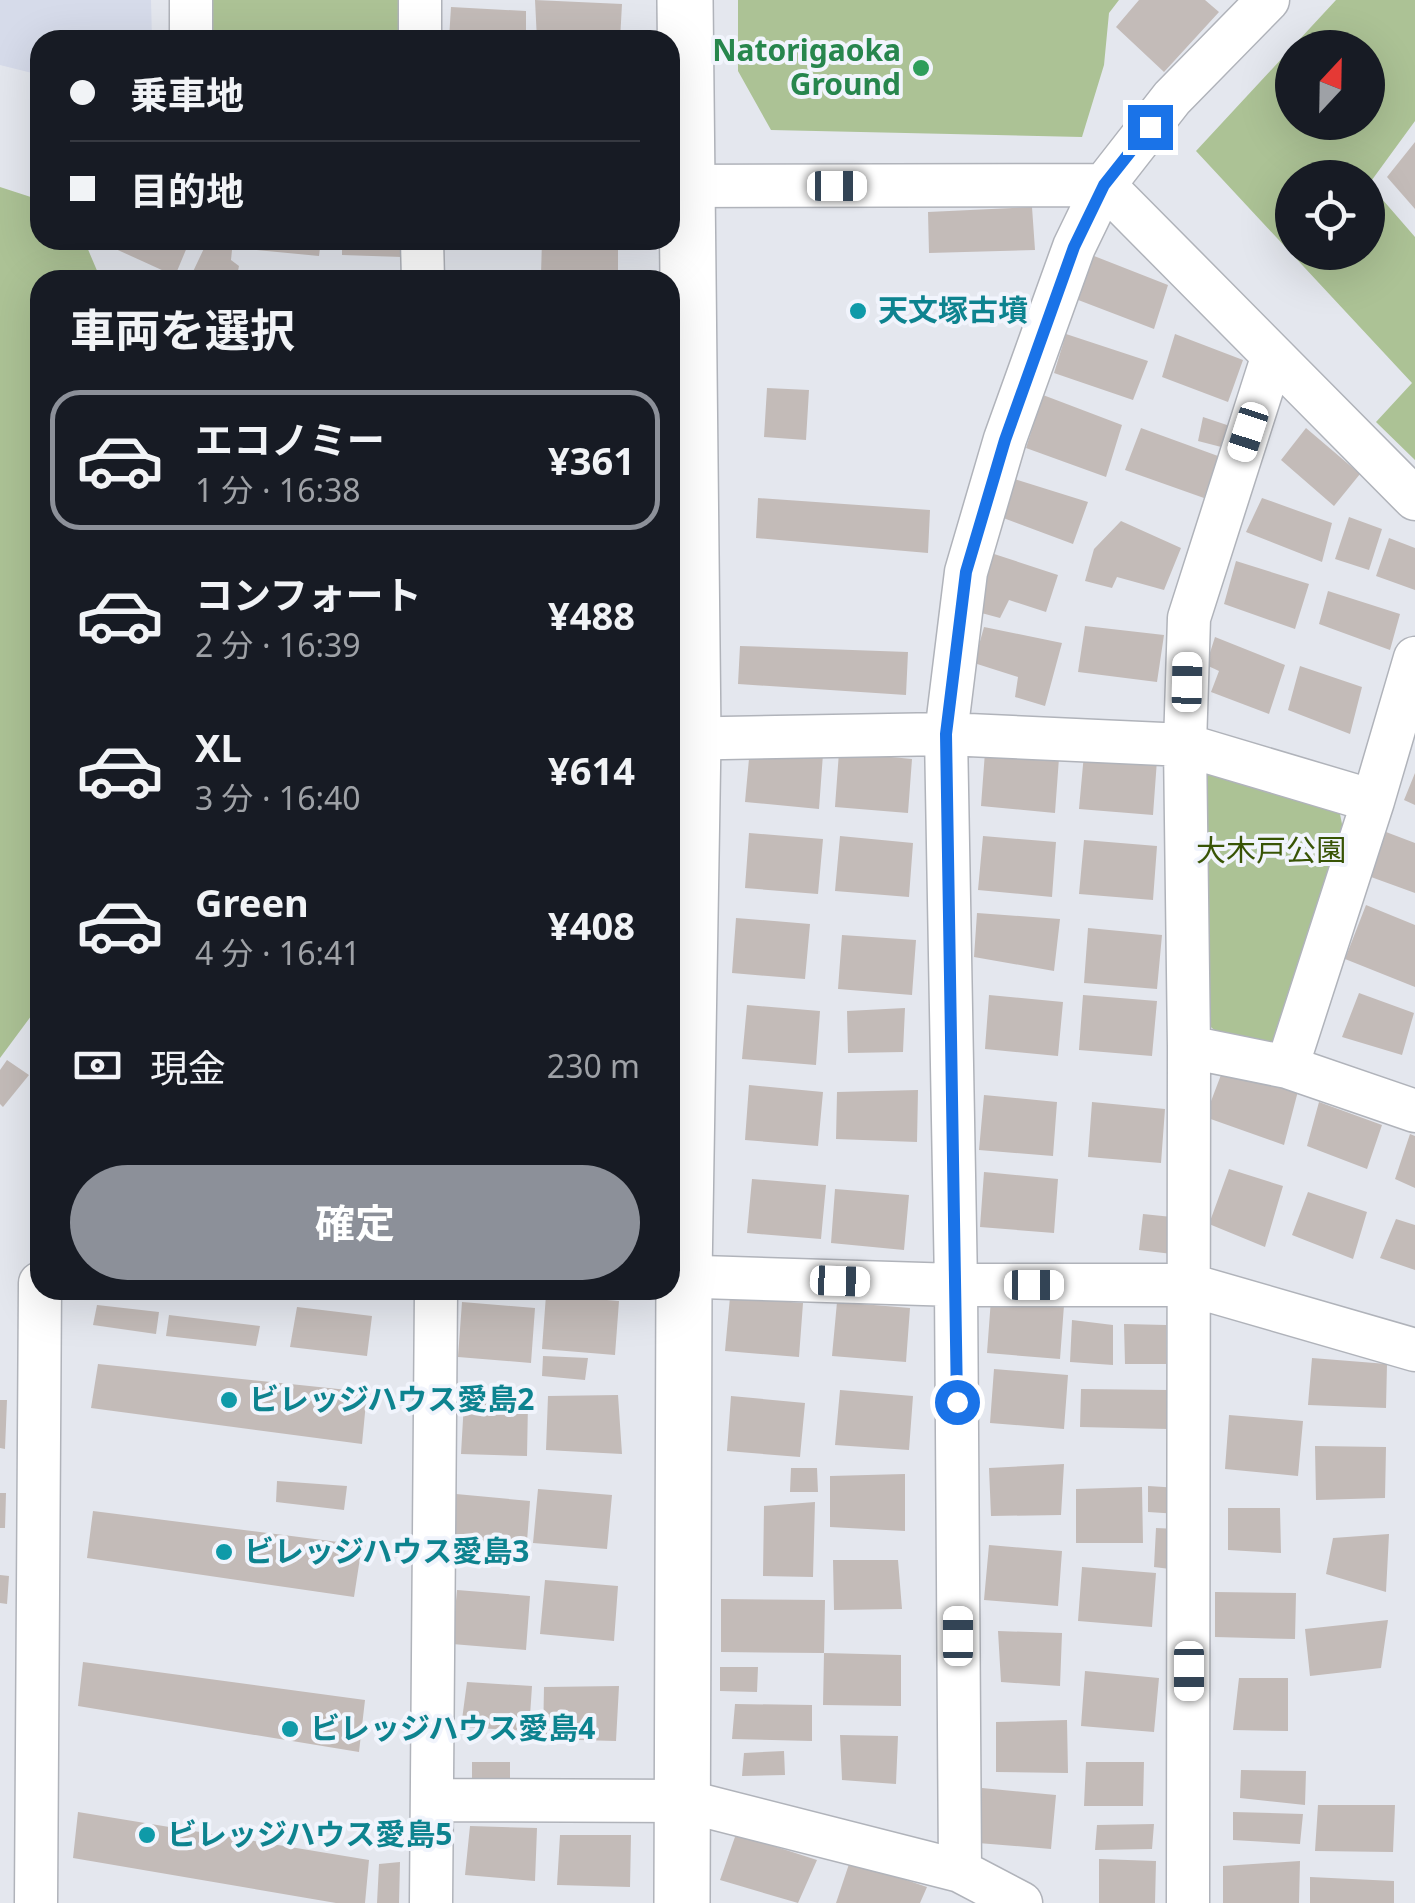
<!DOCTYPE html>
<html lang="ja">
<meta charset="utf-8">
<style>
body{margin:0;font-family:"Noto Sans","Noto Sans JP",sans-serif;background:#20242c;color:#f1f3f6;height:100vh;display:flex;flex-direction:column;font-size:38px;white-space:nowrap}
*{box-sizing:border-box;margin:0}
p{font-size:32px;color:#9ea1a6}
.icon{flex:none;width:55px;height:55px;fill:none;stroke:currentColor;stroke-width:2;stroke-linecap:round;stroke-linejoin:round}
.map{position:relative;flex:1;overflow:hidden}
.details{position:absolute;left:30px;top:270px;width:650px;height:1030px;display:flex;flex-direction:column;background:#171b24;border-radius:30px;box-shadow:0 10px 40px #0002}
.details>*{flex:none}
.hud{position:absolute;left:30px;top:30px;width:650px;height:220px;border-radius:30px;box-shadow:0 10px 40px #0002;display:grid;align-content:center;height:220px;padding:0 40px;background:#171b24}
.needle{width:65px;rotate:22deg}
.buttons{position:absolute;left:1275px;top:30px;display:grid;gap:20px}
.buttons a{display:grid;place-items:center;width:110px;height:110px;border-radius:50%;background:#171b24;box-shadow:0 10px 40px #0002;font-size:50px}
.end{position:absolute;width:45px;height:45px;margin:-22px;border:12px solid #1a73e8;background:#fff;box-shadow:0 0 0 5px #fff}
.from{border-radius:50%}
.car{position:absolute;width:30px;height:60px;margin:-30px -15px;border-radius:12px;box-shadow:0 0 8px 2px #0007;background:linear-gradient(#fff 24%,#345 0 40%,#fff 0 76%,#345 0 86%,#fff 0)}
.hud b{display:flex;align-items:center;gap:35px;height:95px;font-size:38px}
.hud b+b{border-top:2px solid #363941}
.hud i{width:25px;height:25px;background:#f1f3f6}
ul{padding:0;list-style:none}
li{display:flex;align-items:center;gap:30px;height:140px;margin:0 20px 15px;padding:0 20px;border:5px solid transparent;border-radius:30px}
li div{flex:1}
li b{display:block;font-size:38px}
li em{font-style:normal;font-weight:700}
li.selected{border-color:#8c9099}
li>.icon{width:90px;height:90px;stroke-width:1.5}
h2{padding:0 40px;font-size:45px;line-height:120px}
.pay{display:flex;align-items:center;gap:25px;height:110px;padding:0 40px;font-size:38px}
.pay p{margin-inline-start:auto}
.action{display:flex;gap:20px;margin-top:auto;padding:20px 40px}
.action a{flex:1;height:115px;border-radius:60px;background:#8c9099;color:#fff;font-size:40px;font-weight:700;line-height:115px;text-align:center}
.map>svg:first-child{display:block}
</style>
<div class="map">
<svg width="1415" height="1903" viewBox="0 0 1415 1903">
<rect width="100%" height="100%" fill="#e4e7ee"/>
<path fill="#d6dbea" d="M0,0H151L152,40H40V75L0,65Z"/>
<path fill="#acc295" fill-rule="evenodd" d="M205,0H408V40H204Z
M738,0H1119L1109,13L1104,65L1082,137L771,130L738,71Z
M1336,0H1415V121L1369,184L1415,237V460L1376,422L1412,383L1196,151ZM1292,48H1368V122H1292ZM1292,178H1368V252H1292Z
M0,187L40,200V240H84L101,280H40V1004L0,1058Z
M1220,764L1315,795L1340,814L1344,834L1273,1049L1222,1037L1202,1019L1207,774Z"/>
<path fill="#c3bbb8" d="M535,0L622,4L620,40H537Z
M1139,0H1205L1219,12L1164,72L1116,27Z
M451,7L526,11V40L449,39Z
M1415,142V209L1387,177Z
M1032,207L1035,250L929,253L928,212Z
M111,240H190L175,276L109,246Z
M208,240L232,250L231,260L239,266L236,280H189Z
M246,240H321L319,256L246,249Z
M342,240H401L402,257L342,255Z
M444,240H514V250L445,248Z
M542,240H618V276L541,275Z
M1089,254L1168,285L1154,329L1073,298Z
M1066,334L1148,361L1133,400L1054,373Z
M1175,334L1243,360L1228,402L1162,377Z
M767,388L809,390L806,440L764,437Z
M1043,395L1122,425L1106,477L1026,448Z
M1203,417L1236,428L1229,449L1198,441Z
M1141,428L1218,456L1204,498L1125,470Z
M1306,428L1360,474L1334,506L1281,460Z
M1008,477L1088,502L1073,544L998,516Z
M758,498L930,510L928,553L756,538Z
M1262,498L1332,523L1322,562L1246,532Z
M1349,517L1382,529L1369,570L1335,559Z
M1121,521L1181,548L1164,590L1117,577L1112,588L1085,581L1094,549Z
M1389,538L1415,548V590L1376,576Z
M991,553L1058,575L1046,612L1009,600L1000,618L974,611Z
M1236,561L1309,584L1295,629L1224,604Z
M1328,591L1400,614L1390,650L1319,624Z
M1085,626L1164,635L1157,682L1078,672Z
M984,627L1062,643L1045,706L1015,697L1018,677L974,663Z
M1215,637L1285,665L1269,714L1211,692L1219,671L1206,665Z
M740,646L908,652L906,695L738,684Z
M1300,666L1362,687L1350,734L1288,710Z
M750,748L823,754L819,809L745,802Z
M839,752L912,759L908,813L835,807Z
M985,752L1059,758L1055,813L981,806Z
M1084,754L1157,760L1153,815L1079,809Z
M1415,773V805L1404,800Z
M1386,832L1415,843V893L1371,877Z
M749,833L823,839L818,894L745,888Z
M840,836L913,843L909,897L835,891Z
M983,836L1056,842L1052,897L978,890Z
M1084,840L1157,846L1153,900L1079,894Z
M1366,905L1415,925V987L1345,959Z
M977,913L1060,919L1054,971L974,957Z
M736,918L810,924L805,979L732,973Z
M1088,928L1162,935L1157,989L1084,983Z
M842,935L916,940L912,995L838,989Z
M1359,993L1414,1013L1402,1055L1342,1037Z
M989,995L1063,1002L1058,1056L985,1049Z
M1083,995L1157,1001L1152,1056L1079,1050Z
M747,1005L820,1011L816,1065L742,1059Z
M905,1008L903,1052L848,1053L847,1011Z
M7,1060L29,1075L3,1107L0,1104V1070Z
M1224,1067L1298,1091L1284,1145L1205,1117Z
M749,1085L823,1092L818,1146L745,1140Z
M918,1090L917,1142L836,1139L837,1092Z
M984,1095L1057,1102L1053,1156L979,1150Z
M1092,1102L1165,1109L1161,1163L1088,1157Z
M1319,1102L1382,1125L1367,1169L1307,1146Z
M1410,1134L1415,1136V1188L1395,1179Z
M1229,1169L1283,1186L1265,1247L1209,1224Z
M984,1172L1058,1179L1054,1233L980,1227Z
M752,1179L826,1185L821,1239L747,1233Z
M835,1189L909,1195L904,1250L831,1243Z
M1308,1192L1367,1212L1353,1259L1292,1235Z
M1143,1214L1172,1217V1254L1139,1250Z
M1396,1219L1415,1225V1270L1380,1258Z
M546,1295L619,1301L615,1355L542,1349Z
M730,1297L803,1303L799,1357L725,1351Z
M991,1299L1064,1305L1060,1359L987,1353Z
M462,1302L535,1308L531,1363L458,1357Z
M837,1302L910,1308L906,1362L832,1356Z
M97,1305L159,1312L156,1334L93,1325Z
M297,1307L372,1316L367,1356L290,1347Z
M169,1315L260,1326L256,1346L166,1336Z
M1072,1320L1113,1325V1365L1070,1362Z
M1124,1324L1166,1325V1364H1125Z
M543,1356L588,1358L585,1380L542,1376Z
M1312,1358L1387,1364L1386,1408L1308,1405Z
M98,1364L367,1392L362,1444L91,1408Z
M994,1369L1068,1375L1064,1429L990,1423Z
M1081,1389L1169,1390L1168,1429L1080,1427Z
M840,1390L913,1396L909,1450L835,1445Z
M618,1395L622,1454L546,1450L548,1396Z
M731,1396L805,1403L800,1457L727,1451Z
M0,1400H7L5,1449L0,1448Z
M464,1402L528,1403L527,1456L461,1454Z
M1229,1415L1303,1421L1298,1476L1225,1469Z
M1315,1446L1386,1447L1385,1498L1316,1500Z
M1064,1464L1061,1515L991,1516L989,1468Z
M791,1468H817L818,1492H790Z
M905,1474V1531L830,1527V1476Z
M277,1481L347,1486L344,1510L276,1502Z
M1148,1486L1180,1488L1179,1514L1148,1512Z
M1142,1487L1143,1543H1076V1489Z
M538,1489L612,1495L607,1549L533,1543Z
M0,1493H6L5,1528H0Z
M456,1494L530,1501L526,1555L452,1549Z
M815,1502L813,1577L763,1576L764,1506Z
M1228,1508H1280L1281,1553L1228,1550Z
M93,1511L362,1545L354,1597L87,1558Z
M1156,1528L1178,1529V1570L1154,1567Z
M1389,1534L1386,1592L1326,1574L1333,1538Z
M989,1545L1062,1551L1058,1606L984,1600Z
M833,1560H898L902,1609L834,1610Z
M1082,1567L1156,1573L1152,1627L1078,1621Z
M0,1575L9,1576L7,1604L0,1603Z
M545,1580L618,1586L614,1641L540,1634Z
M457,1590L530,1596L526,1650L452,1644Z
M1215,1592L1296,1593L1295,1639L1215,1637Z
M721,1599L825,1600L824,1653L721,1652Z
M1388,1620L1381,1668L1310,1676L1305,1629Z
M998,1631L1062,1633L1060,1686L1001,1682Z
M824,1653L901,1655V1706L823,1705Z
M83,1662L365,1700L359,1752L78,1706Z
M720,1667H758L757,1692L720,1691Z
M1085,1671L1159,1678L1154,1732L1081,1726Z
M1239,1678H1288V1731L1233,1730Z
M467,1682L532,1686L529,1731L461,1727Z
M619,1686L616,1741L543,1739L544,1687Z
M735,1704L812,1705V1741L732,1739Z
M1067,1720L1068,1773L996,1772V1722Z
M840,1735L898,1736L896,1784L842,1780Z
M784,1751L785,1775L742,1776L744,1753Z
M472,1762H510V1785L472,1784Z
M1086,1762H1144L1143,1806H1084Z
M1241,1770L1306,1771L1305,1805L1240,1798Z
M982,1788L1056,1795L1051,1849L978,1843Z
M1318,1805H1395L1393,1852L1315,1851Z
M78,1812L369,1860L365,1903H336L73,1858Z
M1233,1812L1303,1814L1300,1844L1233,1840Z
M1154,1824L1152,1849L1095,1850L1097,1825Z
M470,1826L537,1828L535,1881L465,1875Z
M736,1834L817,1860L798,1903L720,1880Z
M560,1835H631L630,1887L557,1885Z
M1099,1859L1156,1861L1155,1903H1099Z
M850,1861L927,1887L920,1903H836Z
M1300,1861L1299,1903H1223V1866Z
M400,1862L399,1903H377L379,1864Z
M1310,1877L1394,1881V1903H1310Z"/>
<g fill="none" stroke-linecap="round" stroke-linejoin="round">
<g stroke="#b0b3ba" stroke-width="45">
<path id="minor" d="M420,0V40
M191,40V0
M670,186L1104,185L1415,499
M422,240L423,280
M670,739L946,734L1185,745L1373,801
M1189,1047L1287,1067L1415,1111
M1287,1067L1373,801L1415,658
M670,1276L956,1285H1190L1415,1350
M433,1800L685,1801L960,1871L1021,1903
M960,1871L956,1285L946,734L966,572L1005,439L1074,247L1104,185L1172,98L1268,0
M36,1903L40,1283
M431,1903L436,1290
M1188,1903L1189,1047L1185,745L1189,618L1272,358"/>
</g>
<g stroke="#b0b3ba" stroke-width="58">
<path id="tertiary" d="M682,1903L684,1276L693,738L685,0"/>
</g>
<use href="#minor" stroke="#fff" stroke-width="42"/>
<use href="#tertiary" stroke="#fff" stroke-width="55"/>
</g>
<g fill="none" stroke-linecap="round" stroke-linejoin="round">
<path stroke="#1a73e8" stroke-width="12" d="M957,1402L946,734L966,572L1005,440L1074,247L1104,185L1150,127"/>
</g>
<circle fill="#2e9e5b" stroke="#f1f4fc" stroke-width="4" cx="921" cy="68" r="10"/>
<g fill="#0f9aa8" stroke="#f1f4fc" stroke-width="4">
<circle cx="858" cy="311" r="10"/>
<circle cx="229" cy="1400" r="10"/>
<circle cx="224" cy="1552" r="10"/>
<circle cx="290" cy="1729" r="10"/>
<circle cx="147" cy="1835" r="10"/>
</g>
<g text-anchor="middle" stroke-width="8" stroke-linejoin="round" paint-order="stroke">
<g font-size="30" font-weight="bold" fill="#27864d" stroke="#f1f4fc" text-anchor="end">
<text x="901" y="61">Natorigaoka<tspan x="901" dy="34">Ground</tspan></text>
</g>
<g font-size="30" font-weight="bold" fill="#0d838f" stroke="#f1f4fc" text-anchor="start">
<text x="878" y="321">天文塚古墳</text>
<text x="249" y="1410">ビレッジハウス愛島2</text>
<text x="244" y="1562">ビレッジハウス愛島3</text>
<text x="310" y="1739">ビレッジハウス愛島4</text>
<text x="167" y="1845">ビレッジハウス愛島5</text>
</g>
<g font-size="30" fill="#385405" stroke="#f1f4fc">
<text x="1271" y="861">大木戸公園</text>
</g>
</g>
</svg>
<div class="buttons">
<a><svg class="needle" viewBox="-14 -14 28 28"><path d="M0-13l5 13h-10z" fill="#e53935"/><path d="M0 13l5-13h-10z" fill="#9ea1a6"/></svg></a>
<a><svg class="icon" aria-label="locate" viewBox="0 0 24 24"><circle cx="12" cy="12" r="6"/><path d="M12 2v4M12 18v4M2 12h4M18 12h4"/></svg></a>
</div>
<i class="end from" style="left:957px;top:1402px"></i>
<i class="end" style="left:1150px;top:127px"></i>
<i class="car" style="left:837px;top:186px;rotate:90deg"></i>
<i class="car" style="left:1248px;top:432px;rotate:198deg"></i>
<i class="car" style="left:1187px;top:682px;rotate:1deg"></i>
<i class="car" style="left:840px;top:1281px;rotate:92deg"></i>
<i class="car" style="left:1034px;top:1285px;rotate:90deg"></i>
<i class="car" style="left:958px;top:1636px;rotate:0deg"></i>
<i class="car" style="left:1189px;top:1671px;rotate:180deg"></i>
<div class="hud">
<b><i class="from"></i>乗車地</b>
<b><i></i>目的地</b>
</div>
<section class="details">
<h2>車両を選択</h2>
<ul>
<li class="selected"><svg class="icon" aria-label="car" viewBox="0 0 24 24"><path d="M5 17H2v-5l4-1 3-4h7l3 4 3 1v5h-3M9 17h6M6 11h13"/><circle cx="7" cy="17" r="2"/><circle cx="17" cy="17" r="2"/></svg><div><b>エコノミー</b><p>1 分 · 16:38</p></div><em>¥361</em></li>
<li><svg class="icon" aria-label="car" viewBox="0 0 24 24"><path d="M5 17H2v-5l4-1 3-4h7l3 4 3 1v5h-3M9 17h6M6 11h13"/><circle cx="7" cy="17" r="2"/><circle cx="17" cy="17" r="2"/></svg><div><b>コンフォート</b><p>2 分 · 16:39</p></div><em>¥488</em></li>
<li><svg class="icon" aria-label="car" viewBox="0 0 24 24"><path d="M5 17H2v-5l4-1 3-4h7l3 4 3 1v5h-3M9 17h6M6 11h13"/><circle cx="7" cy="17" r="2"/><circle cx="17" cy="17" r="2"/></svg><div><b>XL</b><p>3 分 · 16:40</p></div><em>¥614</em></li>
<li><svg class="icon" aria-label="car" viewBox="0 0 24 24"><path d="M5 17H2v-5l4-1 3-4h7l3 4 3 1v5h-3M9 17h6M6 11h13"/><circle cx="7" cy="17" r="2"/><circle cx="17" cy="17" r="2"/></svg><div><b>Green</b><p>4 分 · 16:41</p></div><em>¥408</em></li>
</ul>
<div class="pay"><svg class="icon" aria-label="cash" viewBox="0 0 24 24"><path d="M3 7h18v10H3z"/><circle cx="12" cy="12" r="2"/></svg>現金<p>230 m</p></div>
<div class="action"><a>確定</a></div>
</section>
</div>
